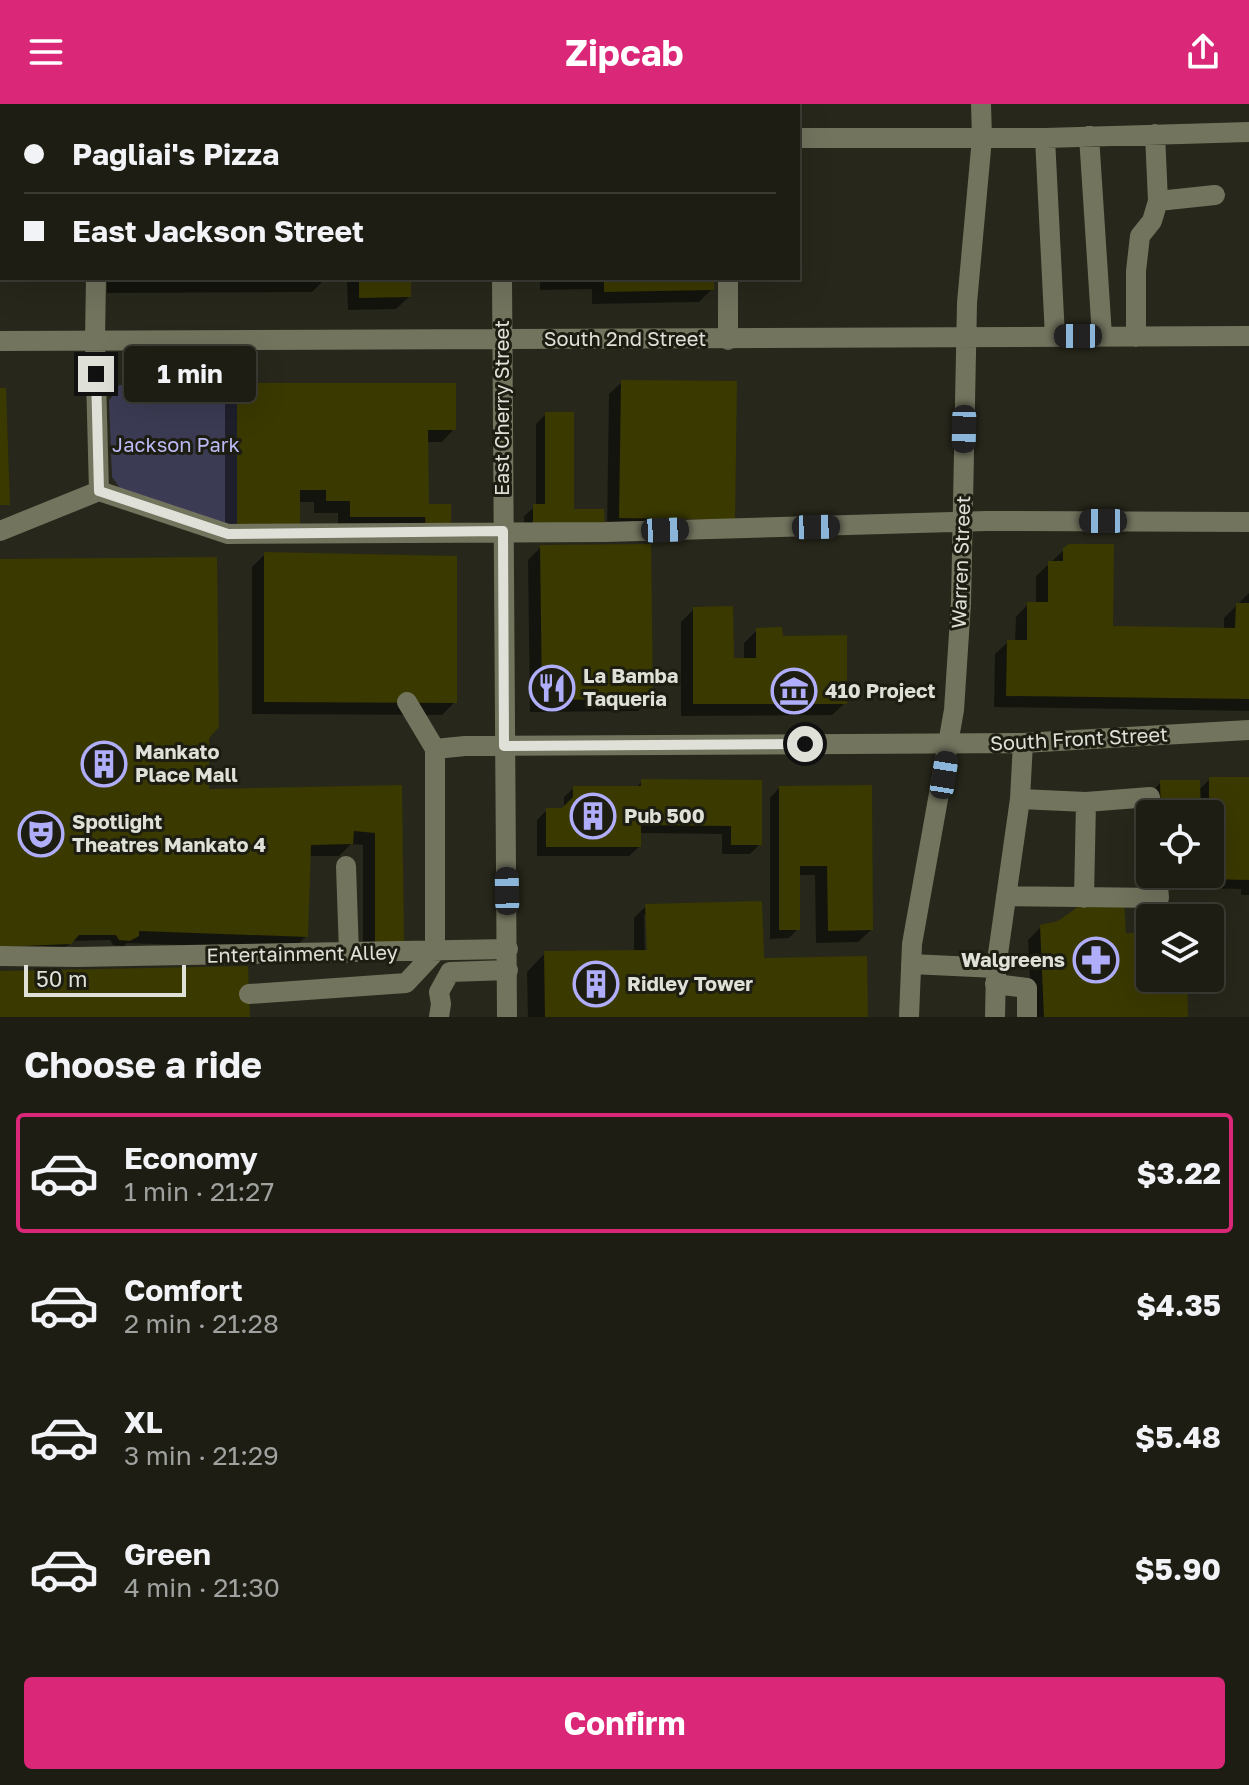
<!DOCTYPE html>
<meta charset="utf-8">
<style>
body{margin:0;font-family:"Golos Text",sans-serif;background:#2a2a22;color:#f1f3f6;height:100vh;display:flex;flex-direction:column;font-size:30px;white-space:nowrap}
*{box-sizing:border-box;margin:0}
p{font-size:26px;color:#a0a2a0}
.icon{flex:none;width:44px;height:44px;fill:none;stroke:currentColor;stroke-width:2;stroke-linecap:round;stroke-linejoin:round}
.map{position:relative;height:913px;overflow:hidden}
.details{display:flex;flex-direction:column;background:#1d1d14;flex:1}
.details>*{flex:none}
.hud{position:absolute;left:0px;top:0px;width:800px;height:176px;box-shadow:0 8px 32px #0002,0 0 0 2px #3b3b34;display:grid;align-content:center;height:176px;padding:0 24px;background:#1d1d14}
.buttons{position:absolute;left:1136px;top:696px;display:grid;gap:16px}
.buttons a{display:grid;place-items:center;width:88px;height:88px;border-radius:8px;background:#1d1d14;box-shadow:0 8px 32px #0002,0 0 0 2px #3b3b34;font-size:40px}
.scale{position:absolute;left:24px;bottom:20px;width:162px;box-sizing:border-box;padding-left:8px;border:4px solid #dfe0d8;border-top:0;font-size:22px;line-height:28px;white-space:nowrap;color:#dfe0d8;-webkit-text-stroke:6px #1d1d12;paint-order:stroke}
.end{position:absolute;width:36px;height:36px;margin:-18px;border:10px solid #dfe0d8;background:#111;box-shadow:0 0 0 4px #111}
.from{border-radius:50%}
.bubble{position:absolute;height:56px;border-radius:8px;background:#1d1d14;box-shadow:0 8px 32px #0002,0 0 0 2px #3b3b34;font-size:26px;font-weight:700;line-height:56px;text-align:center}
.car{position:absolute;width:24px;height:48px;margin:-24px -12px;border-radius:10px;box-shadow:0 0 6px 2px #0007;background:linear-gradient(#222 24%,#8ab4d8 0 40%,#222 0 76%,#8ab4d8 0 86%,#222 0)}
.hud b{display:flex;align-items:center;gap:28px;height:76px;font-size:30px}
.hud b+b{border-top:2px solid #3b3b34}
.hud i{width:20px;height:20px;background:#f1f3f6}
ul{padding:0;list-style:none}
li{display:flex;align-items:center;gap:24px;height:120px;margin:0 16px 12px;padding:0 8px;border:4px solid transparent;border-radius:8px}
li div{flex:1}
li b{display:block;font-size:30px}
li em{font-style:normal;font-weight:700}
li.active{border-color:#db2777}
li>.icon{width:72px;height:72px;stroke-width:1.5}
h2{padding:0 24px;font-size:36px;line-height:96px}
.cta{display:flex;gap:16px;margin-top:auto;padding:16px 24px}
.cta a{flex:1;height:92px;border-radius:8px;background:#db2777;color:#fff;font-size:32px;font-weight:700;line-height:92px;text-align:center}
header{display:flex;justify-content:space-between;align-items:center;height:104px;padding:0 24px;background:#db2777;color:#fff;font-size:36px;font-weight:700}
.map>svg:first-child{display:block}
</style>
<header><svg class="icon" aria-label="menu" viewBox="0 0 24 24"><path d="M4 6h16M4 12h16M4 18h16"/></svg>Zipcab<svg class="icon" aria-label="share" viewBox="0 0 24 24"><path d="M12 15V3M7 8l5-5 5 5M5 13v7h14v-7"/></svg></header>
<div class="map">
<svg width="1249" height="913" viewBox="0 0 1249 913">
<rect width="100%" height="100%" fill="#27271b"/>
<path fill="#3b3b54" d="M237,279V427L122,387L112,373L109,297L119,281Z"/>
<path fill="#0007" fill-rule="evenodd" d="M0,0H49V2H2L0,30Z
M112,0H323V2H110Z
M107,174H325V175L312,188L107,189Z
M347,174H409V193L396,205L348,206Z
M540,174H712V185L699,198L592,200V185L540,186Z
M622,278L733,415L607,426L609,290Z
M238,281L454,325L442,338H426L427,402H449L414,437L338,425V409H314V398H298L225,439V294Z
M546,310L572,407L525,436L524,412L536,402V320Z
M541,443L651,594L638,607L530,608L528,456Z
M1064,446L1111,524L1224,526V514L1249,489V607L994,603L995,550L1008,538H1015L1016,513L1028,500H1036V472Z
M265,450L455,598L442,611L252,610V463Z
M0,457L207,634V686L400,683L402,838L363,851V741L351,740L339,752H308L306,832L294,845L127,839L123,842L113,841L110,836L72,837L63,846L0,847Z
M694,505L732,556H744V539L757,526L782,534L845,599L832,611L681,612V518Z
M1210,675H1249V791H1241V785L1200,784V770H1210V710H1152V688L1161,678L1198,687Z
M642,677L760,678V740L750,750H722V730L639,729V743L629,752H537V716L547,706L564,704V693L574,684H636Z
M779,684L871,826L858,838L816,839L815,771H798V825L789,834L770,835V694Z
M646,802L762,859L866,913H528L527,868L545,849L634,848V814ZM644,811H648L649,848H645Z
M1041,823L1124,831L1142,839H1150V874H1185L1186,913H1032L1028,836Z"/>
<path fill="#3a3900" d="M119,174H174V177H119Z
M359,174H411V193L359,194Z
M604,174H714V186L604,188Z
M621,276L737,277L735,416L619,414Z
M237,279H456V326H428L429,400H451V424L426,425L425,413H350V397H326V386H300V427H237Z
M0,284H6L10,401H0Z
M545,308H574V405H604L605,428H533V400H545Z
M651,440L653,595L542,596L540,441Z
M1069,440H1114L1113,522L1235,524L1236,499H1249V595L1006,592L1007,536H1027V498H1048V457H1063V444Z
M264,448L457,452V599L264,598Z
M217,453L219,623L209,634V685L402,681L404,839L375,840V729L354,727L353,740L311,741L308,833L139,827V832L130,837L119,836L116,831H79L71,840L0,843V455Z
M733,502L734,554H756V524L782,523L783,532L847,531V600H693V503Z
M1209,673H1249V776L1209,775Z
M641,675L762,676V741H731V722L641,721V743H546V704H562L573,693V682H641Z
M1160,676H1200L1201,710H1161Z
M872,681L873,826L828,827L827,762H800V826H779V682Z
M762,797L764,854L867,852L868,913H545L544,847L647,846L645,800Z
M1086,797H1124L1126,829H1144V837H1150V874H1187L1188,913H1044L1040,821L1058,817Z
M248,862L250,913H0V867Z"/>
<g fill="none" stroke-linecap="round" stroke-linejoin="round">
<path stroke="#73745e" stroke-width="20" d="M693,0L694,2
M100,2V0
M505,2V0
M1089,32L1102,232
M798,34H1045L1249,28
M1045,34L1055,233
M0,38H2
M0,97H2
M1158,97L1215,91
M0,165H2
M96,174L95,236L99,387
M502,174L507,913
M1136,233V167L1140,132L1152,117L1158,97L1155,30
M728,236V174
M0,237L1249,232
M0,427L99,387L228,430L605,428L987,417L1249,418
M407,598L435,645L465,642L1023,639L1249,626
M1020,695L1086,698L1150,693L1152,710
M346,762L349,849
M1006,792L1159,794L1157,770
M1084,794L1086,698
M0,852L76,853L508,845
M911,860L996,864L1020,695L1023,639
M995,880L1027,884V913
M249,890L406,879L435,848V645
M439,913L441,900L439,888L450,868L508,866
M909,913L912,840L954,606L961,499L967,199L982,34L981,0
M995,913L996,868"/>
</g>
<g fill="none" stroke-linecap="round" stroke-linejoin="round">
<path stroke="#dfe0d8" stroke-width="10" d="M96,270L99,387L228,430L503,427L504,642L805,640"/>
</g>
<defs>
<g id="restaurant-ring" transform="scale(2.3)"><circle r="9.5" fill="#1d1d12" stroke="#b0aefa" stroke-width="1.5"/><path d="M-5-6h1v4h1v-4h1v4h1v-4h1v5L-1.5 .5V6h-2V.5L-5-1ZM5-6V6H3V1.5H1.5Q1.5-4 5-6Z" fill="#b0aefa"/></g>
<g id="museum-ring" transform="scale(2.3)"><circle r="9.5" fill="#1d1d12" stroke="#b0aefa" stroke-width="1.5"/><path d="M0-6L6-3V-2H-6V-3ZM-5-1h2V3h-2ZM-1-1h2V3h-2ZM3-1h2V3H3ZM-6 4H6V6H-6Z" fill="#b0aefa"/></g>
<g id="building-ring" transform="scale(2.3)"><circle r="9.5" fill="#1d1d12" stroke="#b0aefa" stroke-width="1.5"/><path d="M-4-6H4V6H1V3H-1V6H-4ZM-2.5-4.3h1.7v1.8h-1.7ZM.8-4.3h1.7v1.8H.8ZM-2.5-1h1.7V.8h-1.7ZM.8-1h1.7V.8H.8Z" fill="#b0aefa"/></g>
<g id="theatre-ring" transform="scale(2.3)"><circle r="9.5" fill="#1d1d12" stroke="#b0aefa" stroke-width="1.5"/><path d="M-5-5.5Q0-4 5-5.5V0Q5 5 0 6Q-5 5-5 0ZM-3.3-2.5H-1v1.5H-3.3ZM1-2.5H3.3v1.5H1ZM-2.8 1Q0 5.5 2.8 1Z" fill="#b0aefa"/></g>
<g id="pharmacy-ring" transform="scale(2.3)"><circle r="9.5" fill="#1d1d12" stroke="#b0aefa" stroke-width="1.5"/><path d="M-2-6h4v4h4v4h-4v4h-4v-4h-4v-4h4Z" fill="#b0aefa"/></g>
</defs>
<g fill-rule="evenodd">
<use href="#restaurant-ring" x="552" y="584"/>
<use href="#museum-ring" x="794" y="587"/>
<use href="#building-ring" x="104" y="660"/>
<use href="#building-ring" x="593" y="712"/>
<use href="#theatre-ring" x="41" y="730"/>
<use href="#pharmacy-ring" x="1096" y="856"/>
<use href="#building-ring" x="596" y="880"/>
</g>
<g text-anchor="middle" stroke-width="6" stroke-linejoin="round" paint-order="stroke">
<g font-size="20" fill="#dfe0d8" stroke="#1d1d12">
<text x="625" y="242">South 2nd Street</text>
<text transform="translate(502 304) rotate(-90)" y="7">East Cherry Street</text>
<text transform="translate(961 458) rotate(-88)" y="7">Warren Street</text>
<text transform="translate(1079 635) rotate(-3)" y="7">South Front Street</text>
<text transform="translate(302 850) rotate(-1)" y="7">Entertainment Alley</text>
</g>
<g font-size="20" fill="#bbbaf5" stroke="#1d1d12">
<text x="176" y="348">Jackson Park</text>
</g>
<g font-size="20" font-weight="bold" fill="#dfe0d8" stroke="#1d1d12" text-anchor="start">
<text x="583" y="579">La Bamba<tspan x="583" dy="23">Taqueria</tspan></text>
<text x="825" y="594">410 Project</text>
<text x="135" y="655">Mankato<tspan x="135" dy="23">Place Mall</tspan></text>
<text x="624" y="719">Pub 500</text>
<text x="72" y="725">Spotlight<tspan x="72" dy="23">Theatres Mankato 4</tspan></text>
<text x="1065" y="863" text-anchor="end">Walgreens</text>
<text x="627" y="887">Ridley Tower</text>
</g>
</g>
</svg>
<div class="buttons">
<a><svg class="icon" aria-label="locate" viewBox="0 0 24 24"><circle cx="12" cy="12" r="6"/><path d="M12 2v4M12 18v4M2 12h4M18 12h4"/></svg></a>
<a><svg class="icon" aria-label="layers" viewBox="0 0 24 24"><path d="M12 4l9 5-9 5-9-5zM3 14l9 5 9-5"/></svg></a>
</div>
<div class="scale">50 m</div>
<i class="end from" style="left:805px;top:640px"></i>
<i class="end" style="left:96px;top:270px"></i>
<div class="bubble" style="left:124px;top:242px;width:132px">1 min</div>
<i class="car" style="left:1078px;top:232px;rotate:270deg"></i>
<i class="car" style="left:964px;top:325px;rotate:181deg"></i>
<i class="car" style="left:1103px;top:417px;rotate:270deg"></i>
<i class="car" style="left:816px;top:423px;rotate:89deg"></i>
<i class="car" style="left:665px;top:426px;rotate:88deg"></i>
<i class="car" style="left:944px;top:671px;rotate:9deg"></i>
<i class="car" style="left:507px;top:787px;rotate:359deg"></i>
<div class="hud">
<b><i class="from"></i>Pagliai's Pizza</b>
<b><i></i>East Jackson Street</b>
</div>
</div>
<section class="details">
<h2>Choose a ride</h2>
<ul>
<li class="active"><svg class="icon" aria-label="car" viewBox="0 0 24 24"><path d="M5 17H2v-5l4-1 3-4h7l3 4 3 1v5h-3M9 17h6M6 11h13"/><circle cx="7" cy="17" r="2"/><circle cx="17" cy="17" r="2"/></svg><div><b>Economy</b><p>1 min · 21:27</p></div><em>$3.22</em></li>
<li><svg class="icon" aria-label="car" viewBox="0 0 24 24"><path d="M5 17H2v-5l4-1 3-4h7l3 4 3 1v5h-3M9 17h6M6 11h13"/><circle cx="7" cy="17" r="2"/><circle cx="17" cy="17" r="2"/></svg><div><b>Comfort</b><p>2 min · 21:28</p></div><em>$4.35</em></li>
<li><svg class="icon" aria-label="car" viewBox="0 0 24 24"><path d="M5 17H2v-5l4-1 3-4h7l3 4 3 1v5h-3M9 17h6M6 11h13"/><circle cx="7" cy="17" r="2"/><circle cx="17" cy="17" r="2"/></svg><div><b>XL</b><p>3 min · 21:29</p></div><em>$5.48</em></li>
<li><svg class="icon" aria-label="car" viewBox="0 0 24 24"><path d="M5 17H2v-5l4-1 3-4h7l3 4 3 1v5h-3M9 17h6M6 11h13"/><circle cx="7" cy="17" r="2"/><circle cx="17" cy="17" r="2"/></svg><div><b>Green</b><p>4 min · 21:30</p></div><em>$5.90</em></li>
</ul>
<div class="cta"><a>Confirm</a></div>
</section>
